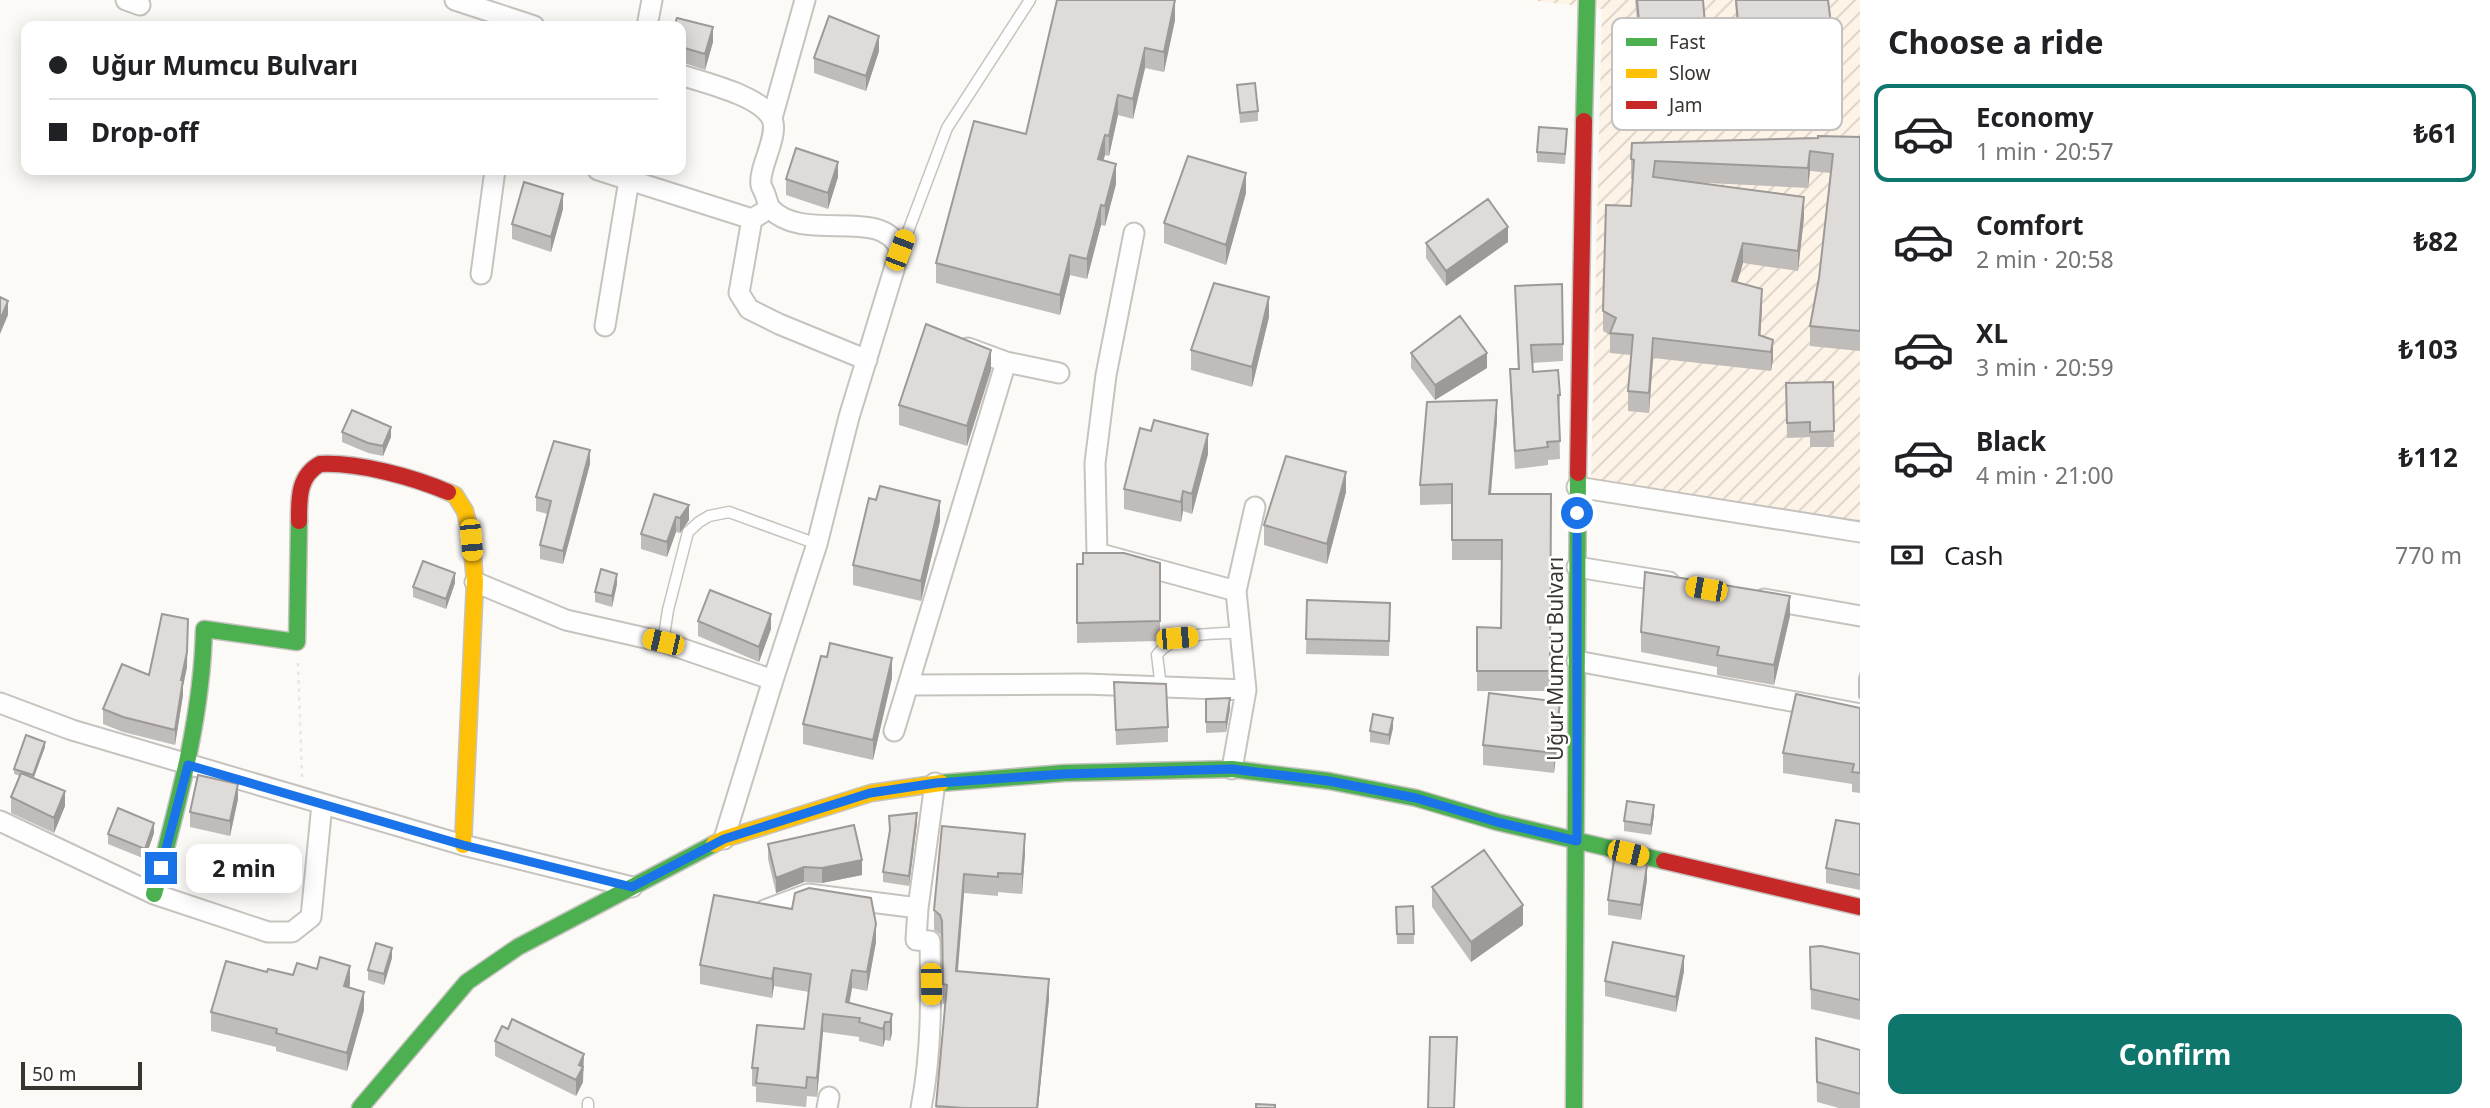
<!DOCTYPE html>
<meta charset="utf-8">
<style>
body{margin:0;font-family:"Noto Sans",sans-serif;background:#f2f2f2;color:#202124;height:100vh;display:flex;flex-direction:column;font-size:26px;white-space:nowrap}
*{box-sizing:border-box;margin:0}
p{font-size:23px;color:#757577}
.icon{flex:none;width:38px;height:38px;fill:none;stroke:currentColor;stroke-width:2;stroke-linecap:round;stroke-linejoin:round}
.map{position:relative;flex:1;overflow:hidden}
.details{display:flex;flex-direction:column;background:#fff;width:630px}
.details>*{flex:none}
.top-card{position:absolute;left:21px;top:21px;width:665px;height:154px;border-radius:14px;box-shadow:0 4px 18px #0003;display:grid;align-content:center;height:154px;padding:0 28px;background:#fff}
.scale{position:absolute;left:21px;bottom:18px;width:121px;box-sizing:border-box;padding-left:7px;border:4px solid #38342f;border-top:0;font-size:19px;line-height:24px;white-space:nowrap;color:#38342f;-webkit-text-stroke:5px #fff;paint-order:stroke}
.end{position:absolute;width:32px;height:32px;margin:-16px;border:9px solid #1a73e8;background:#fff;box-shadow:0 0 0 4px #fff}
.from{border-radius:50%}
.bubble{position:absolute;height:49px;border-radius:14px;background:#fff;box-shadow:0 4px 18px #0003;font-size:23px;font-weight:700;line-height:49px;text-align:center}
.car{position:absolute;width:21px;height:42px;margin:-21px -10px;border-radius:9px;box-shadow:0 0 5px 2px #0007;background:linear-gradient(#f5c518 24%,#345 0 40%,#f5c518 0 76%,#345 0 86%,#f5c518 0)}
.top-card b{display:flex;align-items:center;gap:24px;height:66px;font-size:26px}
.top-card b+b{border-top:2px solid #e0e0e0}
.top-card i{width:18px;height:18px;background:#202124}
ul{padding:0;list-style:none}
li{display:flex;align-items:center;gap:21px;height:98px;margin:0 14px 10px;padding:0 14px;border:4px solid transparent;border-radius:14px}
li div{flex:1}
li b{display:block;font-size:26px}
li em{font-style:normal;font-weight:700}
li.current{border-color:#0f766e}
li>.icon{width:63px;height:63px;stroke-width:1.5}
h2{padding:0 28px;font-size:32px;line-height:84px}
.pay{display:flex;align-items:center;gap:18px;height:77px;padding:0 28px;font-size:26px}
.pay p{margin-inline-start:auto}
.primary-button{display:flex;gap:14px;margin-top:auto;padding:14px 28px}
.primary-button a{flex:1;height:80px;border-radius:14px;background:#0f766e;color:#fff;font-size:28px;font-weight:700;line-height:80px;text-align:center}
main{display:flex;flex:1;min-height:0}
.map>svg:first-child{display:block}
</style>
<main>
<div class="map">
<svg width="1860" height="1108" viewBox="0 0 1860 1108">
<defs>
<pattern id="industrial-furrows" width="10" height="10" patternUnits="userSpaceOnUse" patternTransform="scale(1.75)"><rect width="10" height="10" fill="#fdf3e7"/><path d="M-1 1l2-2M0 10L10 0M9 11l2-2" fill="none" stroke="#dad1c6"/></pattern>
</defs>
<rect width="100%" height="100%" fill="#fcfaf7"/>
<path fill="url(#industrial-furrows)" d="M1529,0H1860V532L1591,481L1602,9Z"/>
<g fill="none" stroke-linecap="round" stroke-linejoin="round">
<g stroke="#c6c3bf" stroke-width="13">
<path id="lane" d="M901,250L947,128L1030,0
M663,642L668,610L688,532L699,522L709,516L729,512L817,544
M1161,687L1157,655C1175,630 1212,635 1240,632
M588,1108V1103"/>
</g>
<g stroke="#c6c3bf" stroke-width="23">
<path id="street" d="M126,0L140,5
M455,0L534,26
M647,26L652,0
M681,75C705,83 758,95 771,117C781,134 758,167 761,185C762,188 764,191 765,194C767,199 768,206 771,209C804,244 883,205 900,250L849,417L817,544L773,680
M772,118L805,0
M598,170L752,219L762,213
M752,219L739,293L749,309L779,324L867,360
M1134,233L1106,375L1095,463L1097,553L1236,591L1246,690L1232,769
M481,274L495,170
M605,326L629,180
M968,348L1006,362L1059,373
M1006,362L908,685L1085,684L1246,690
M1577,487L1860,532
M1577,567L1669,582
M475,582L566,620L663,642L773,680L724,839
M1236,591L1255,507
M1764,599L1860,616
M1577,661L1860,714
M0,703L72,730L463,845L632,887
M894,731L908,685
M0,821L154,894L268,932H292L311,917L322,804
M765,910L808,894L918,908
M827,1108L829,1097
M921,1108C932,1052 931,997 930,941L916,940L918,908L935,783"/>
</g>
<g stroke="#c6c3bf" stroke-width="19">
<path id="fast" d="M1584,121L1587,0
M941,783L1064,773L1232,769L1329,781L1416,798L1497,822L1664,861
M154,894C177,806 202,720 204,629L297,642L299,521
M360,1108L467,982L518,947L714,844
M1574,1108L1578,473"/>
</g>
<g stroke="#c6c3bf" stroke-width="19">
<path id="slow" d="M448,492L455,495L465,511L471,536L475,582L463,845
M714,844L724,839L871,793L941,783"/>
</g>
<g stroke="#c6c3bf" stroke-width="19">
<path id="jam" d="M1578,473L1584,121
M299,521C299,499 298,476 320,464C358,462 413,477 448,492
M1664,861L1860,907"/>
</g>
<path stroke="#e7e6e5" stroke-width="2.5" stroke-dasharray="3.5 5" stroke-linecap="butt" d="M298,663L302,778"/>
<use href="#lane" stroke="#fffefe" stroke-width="10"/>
<use href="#street" stroke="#fffefe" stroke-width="19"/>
<use href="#fast" stroke="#4caf50" stroke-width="16"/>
<use href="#slow" stroke="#ffc107" stroke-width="16"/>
<use href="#jam" stroke="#c62828" stroke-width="16"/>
</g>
<path fill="#c0bcba" d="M1635,0H1703L1706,36V56L1641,62Z
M1735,0H1828L1831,24V44L1739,53Z
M1175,20L1164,72L1145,68L1133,119L1118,115L1109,156L1105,155L1103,161L1116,184L1105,226L1101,225L1087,279L1070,275L1060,315L936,283V263L1026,134Z
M681,26L713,42L705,70L681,62Z
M879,51L866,91L814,73V58Z
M1237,85L1258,111V121L1240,123Z
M1860,137V351L1810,346V326L1819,278L1831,173L1810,171L1808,188L1687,182L1804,217L1798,271L1743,263L1737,282L1762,309L1760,336L1773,340V359L1771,371L1653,358L1649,413L1628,411V391L1631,355L1610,353V335L1603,331V311L1631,206L1632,179H1631V159L1818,138Z
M1567,139L1565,164L1537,162V152Z
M838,177L828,209L786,195V179Z
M1246,193L1226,265L1164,243V223Z
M563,209L551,252L512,239V224Z
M1508,242L1446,286L1426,258V243Z
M1515,286L1563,344V361L1532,363L1533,372L1560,395L1559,413L1560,459L1548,460V465L1515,469L1510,387V369H1518Z
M1269,317L1252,387L1191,370V350Z
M1411,353L1487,368L1435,400L1411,368Z
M991,370L967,446L899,425V405Z
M1833,382L1834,447H1810V437L1787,438L1786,383Z
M1497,420L1491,494H1551L1550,691H1477V627L1501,628V560H1452V504L1420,505V485Z
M342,432L391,437L383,456L368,453L342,442Z
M1208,454L1192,514L1183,511L1181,522L1124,509V489Z
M590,464L563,564L540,559V545L548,514L536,511V497Z
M1346,492L1327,564L1264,545V525Z
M654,494L689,520L680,533L676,532L667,557L641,549V534Z
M940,521L921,601L853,585V565Z
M1160,563V641L1077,643V564Z
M455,583L446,609L413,597V587Z
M617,584L612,607L595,602V592Z
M1307,600L1390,618L1389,656L1306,654Z
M1790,616L1774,685L1717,675V667L1641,652V632Z
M698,621L771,629L759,662L698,636Z
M187,667L183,686V695L175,745L123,732L103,724V709L149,675Z
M1860,671V699L1858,698V678Z
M892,678L873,760L803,744V724Z
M1114,682L1168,727V742L1116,745Z
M1206,699L1230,709L1226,732L1206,733Z
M1860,708V793L1852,792V784L1783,773V753Z
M1560,722L1554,773L1483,765V745Z
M1393,728L1389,745L1370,742V731Z
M45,747L33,778L65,806L54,833L11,813V797L20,776L14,774V769Z
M238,799L230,836L190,827V812Z
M1654,815L1651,835L1624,831V821Z
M889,816L917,823L909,886L883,882V872L889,833Z
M1860,824V890L1826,883V868Z
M942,826L1025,853L1022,894L998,892V896L964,893L958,971L1049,999L1038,1108H936L945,1004H943L942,940L940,934L934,930V910Z
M154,833L145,859L108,844V834Z
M768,844L862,875L822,883L804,882L776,893L768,859Z
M1647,880L1641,920L1608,915V900Z
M1432,887L1523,925L1471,962L1432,907Z
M1413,906L1414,944H1397L1396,907Z
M876,942L867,991L852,988L849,1003L892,1014V1033L890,1041L885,1040L883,1047L859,1041V1037L823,1032L817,1097L807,1096L806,1107L756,1102V1087L752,1086V1068L804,1029L809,992L774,986L772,998L700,984V965Z
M1810,947L1860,954V1020L1811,1009Z
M392,958L384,985L368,980V970Z
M1684,971L1676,1012L1605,996V981Z
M267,972L350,984L349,987L364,1010L347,1071L276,1051V1047L211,1031V1012Z
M508,1029L584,1069L583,1072V1082L576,1096L495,1056V1041Z
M1816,1038L1860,1050V1108H1839L1817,1102Z"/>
<path fill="#9c9997" d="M1175,0V20L1164,72V52Z
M713,27V42L705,70V54Z
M879,36V51L866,91V76Z
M1145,48V68L1133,119V99Z
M1118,95V115L1109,156V136Z
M1105,135V155L1098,179V159Z
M1810,151V171L1808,188V168Z
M838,162V177L828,209V193Z
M1116,164V184L1105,226V206Z
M1246,173V193L1226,265V245Z
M563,194V209L551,252V237Z
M1804,197V217L1798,271V251Z
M1101,205V225L1087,279V259Z
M1508,227V242L1446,286V271Z
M1743,243V263L1732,301V281Z
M1070,255V275L1060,315V295Z
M1762,289V309L1759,355V335Z
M1269,297V317L1252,387V367Z
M8,301V315L0,334V320Z
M1653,338V358L1649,413V393Z
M1773,340V359L1771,371V352Z
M991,350V370L967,446V426Z
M1487,353V368L1435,400V385Z
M1497,400V420L1489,514V494Z
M391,427V437L383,456V446Z
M1208,434V454L1192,514V494Z
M590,450V464L563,564V551Z
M1346,472V492L1327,564V544Z
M1183,491V511L1181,522V502Z
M940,501V521L921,601V581Z
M689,505V520L680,533V518Z
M676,517V532L667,557V542Z
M455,573V583L446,609V599Z
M617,574V584L612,607V596Z
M1790,596V616L1774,685V665Z
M771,614V629L759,662V647Z
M188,619L187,667L183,686V695L175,745V730Z
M892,658V678L873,760V740Z
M1230,698V709L1226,732V722Z
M1560,702V722L1554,773V753Z
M1393,718V728L1389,745V735Z
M45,742V747L33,780V775Z
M238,784V799L230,836V821Z
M65,791V806L54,833V818Z
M1654,805V815L1651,835V825Z
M917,813V823L909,886V876Z
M154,823V833L145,859V849Z
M1025,834V853L1022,894V874Z
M862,860V875L822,883V868Z
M1647,865V880L1641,920V905Z
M804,867V882L776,893V878Z
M964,874V893L956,990V971Z
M1523,905V925L1471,962V942Z
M876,924V942L867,991V972Z
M392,948V958L384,985V974Z
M1684,956V971L1676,1012V997Z
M350,966V984L344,1004V986Z
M774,968V986L772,998V979Z
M852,970V988L847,1017L846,1002Z
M1049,979V999L1038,1108H1037Z
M364,992V1010L347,1071V1053Z
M823,1014V1032L817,1097V1078Z
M892,1014V1033L890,1041V1022Z
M885,1022V1040L883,1047V1029Z
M584,1054L583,1082L576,1096V1080L579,1065Z"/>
<path fill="#dfdbd8" stroke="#9c9997" stroke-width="2" d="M1057,0H1175L1164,52L1145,48L1133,99L1118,95L1109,136L1105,135L1098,159L1116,164L1105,206L1101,205L1087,259L1070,255L1060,295L936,263L974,121L1026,134Z
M1637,0H1703L1706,36L1641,42Z
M1736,0H1828L1831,24L1739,33Z
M829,16L879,36L866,76L814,58Z
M677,18L713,27L705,54L681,47V26H674Z
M1255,83L1258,111L1240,113L1237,85Z
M1539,127L1567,129L1565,154L1537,152Z
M1818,136L1860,137V331L1810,326L1819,278L1833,154L1810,151L1808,168L1655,161L1653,177L1804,197L1798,251L1743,243L1732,281L1762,289L1759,335L1773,340L1771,352L1653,338L1649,393L1628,391L1633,335L1610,333L1616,318L1603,311L1606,205L1631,206L1634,160L1631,159L1632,143L1818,138Z
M796,148L838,162L828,193L786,179Z
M1188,156L1246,173L1226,245L1164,223Z
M524,182L563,194L551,237L512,224Z
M1488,199L1508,227L1446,271L1426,243Z
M1214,283L1269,297L1252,367L1191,350Z
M1562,284L1563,344L1531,345L1533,372L1558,370L1560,395H1558L1560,441L1547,442L1548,447L1515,451L1510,369H1519L1515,286Z
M0,297L8,301L0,320Z
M1460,316L1487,353L1435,385L1411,353Z
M926,324L991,350L967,426L899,405Z
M1833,382L1834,431L1810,432V422L1787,423L1786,383Z
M1497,400L1489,494H1551L1550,671H1477V627L1501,628L1502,540H1452V484L1420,485L1427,402Z
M352,410L391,427L383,446L368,443L342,432Z
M1154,420L1208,434L1192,494L1183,491L1181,502L1124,489L1140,428L1151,431Z
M554,441L590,450L563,551L540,545L551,501L536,497Z
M1286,456L1346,472L1327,544L1264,525Z
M880,486L940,501L921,581L853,565L869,498L876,500Z
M654,494L689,505L680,518L676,517L667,542L641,534Z
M1083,553H1124L1160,563V621L1077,623V564H1083Z
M423,561L455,573L446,599L413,587Z
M601,569L617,574L612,596L595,592Z
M1645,572L1790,596L1774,665L1717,655L1719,647L1641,632Z
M710,590L771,614L759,647L698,621Z
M1307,600L1390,603L1389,641L1306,639Z
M162,614L188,619L187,652L181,680H183L175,730L123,717L103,709L122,664L149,675Z
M830,643L892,658L873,740L803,724L821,656L827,657Z
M1114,682L1166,684L1168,727L1116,730Z
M1489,693L1560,702L1554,753L1483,745Z
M1796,694L1860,708V773L1852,772L1854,764L1783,753Z
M1230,698L1226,722H1206V699Z
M1373,714L1393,718L1389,735L1370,731Z
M26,735L45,742L33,775L14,769Z
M21,773L65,791L54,818L11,797Z
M198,775L238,784L230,821L190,812Z
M1627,801L1654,805L1651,825L1624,821Z
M118,808L154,823L145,849L108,834Z
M917,813L909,876L883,872L890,830L889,816Z
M1836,820L1860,824V875L1826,868Z
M854,825L862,860L822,868L804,867L776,878L768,844Z
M942,826L1025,834L1022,874L998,873V877L964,874L956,971L1049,979L1037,1108H963L936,1106L947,985L943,984L942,921L940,915L934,910Z
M1484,850L1523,905L1471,942L1432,887Z
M1614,860L1647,865L1641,905L1608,900Z
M809,888L871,898L876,924L867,972L852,970L846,1002L892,1014L890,1022H885L883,1029L859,1022L860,1018L823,1014L817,1078L807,1077L806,1088L756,1083L758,1068H752L757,1025L804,1029L811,974L774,968L772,979L700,965L714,895L792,909L795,893Z
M1413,906L1414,934H1397L1396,907Z
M1613,942L1684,956L1676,997L1605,981Z
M376,943L392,948L384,974L368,970Z
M1821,946L1860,954V1000L1811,989L1810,947Z
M320,957L350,966L344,986L364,992L347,1053L276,1033L277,1029L211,1012L226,961L267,972L268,969L293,975L297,963L317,969Z
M512,1019L584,1054L579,1065L583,1067L576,1080L495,1041L502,1026L508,1029Z
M1430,1037H1457L1454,1108H1428Z
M1816,1038L1860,1050V1094L1817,1082Z
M1256,1104L1275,1105V1108H1256Z"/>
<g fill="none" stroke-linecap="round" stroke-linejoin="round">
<path stroke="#1a73e8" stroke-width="9" d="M161,868L188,765L463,845L632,887L724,839L870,793L936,783L1064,774L1232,769L1329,781L1416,798L1497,822L1577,841V513"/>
</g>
<g text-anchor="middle" stroke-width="5" stroke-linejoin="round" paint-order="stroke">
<g font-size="21" fill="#38342f" stroke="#fff">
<text transform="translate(1556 659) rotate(-90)" y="7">Uğur Mumcu Bulvarı</text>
</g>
</g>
<rect x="1612" y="18" width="230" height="112" rx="10" fill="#fff" stroke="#c3c2c1" stroke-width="2"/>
<rect x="1626" y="38" width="31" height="8" fill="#4caf50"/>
<rect x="1626" y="69" width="31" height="9" fill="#ffc107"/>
<rect x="1626" y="101" width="31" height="8" fill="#c62828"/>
<g font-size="19" fill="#38342f">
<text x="1669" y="49">Fast</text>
<text x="1669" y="80">Slow</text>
<text x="1669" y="112">Jam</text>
</g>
</svg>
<div class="scale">50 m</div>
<i class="end from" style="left:1577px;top:513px"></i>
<i class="end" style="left:161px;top:868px"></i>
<div class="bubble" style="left:186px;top:844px;width:116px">2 min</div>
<i class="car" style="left:900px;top:250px;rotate:21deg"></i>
<i class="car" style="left:471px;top:540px;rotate:175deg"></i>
<i class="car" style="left:1706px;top:589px;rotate:280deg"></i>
<i class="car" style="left:1177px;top:638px;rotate:85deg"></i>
<i class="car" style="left:663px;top:642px;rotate:283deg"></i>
<i class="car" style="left:1628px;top:853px;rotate:103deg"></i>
<i class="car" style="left:931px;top:984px;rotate:179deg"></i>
<div class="top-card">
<b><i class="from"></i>Uğur Mumcu Bulvarı</b>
<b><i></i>Drop-off</b>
</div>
</div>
<section class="details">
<h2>Choose a ride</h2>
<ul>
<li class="current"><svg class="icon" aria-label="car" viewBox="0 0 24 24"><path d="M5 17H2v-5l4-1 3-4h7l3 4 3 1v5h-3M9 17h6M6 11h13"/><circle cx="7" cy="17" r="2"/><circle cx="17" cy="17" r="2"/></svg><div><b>Economy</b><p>1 min · 20:57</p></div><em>₺61</em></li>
<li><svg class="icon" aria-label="car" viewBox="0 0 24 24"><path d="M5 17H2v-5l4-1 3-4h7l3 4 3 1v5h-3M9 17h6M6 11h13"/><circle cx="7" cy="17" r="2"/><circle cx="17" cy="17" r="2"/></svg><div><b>Comfort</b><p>2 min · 20:58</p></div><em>₺82</em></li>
<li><svg class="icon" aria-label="car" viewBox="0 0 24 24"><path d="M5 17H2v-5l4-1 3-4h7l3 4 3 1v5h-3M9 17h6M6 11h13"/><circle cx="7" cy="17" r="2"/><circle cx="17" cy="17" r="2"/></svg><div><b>XL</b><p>3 min · 20:59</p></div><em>₺103</em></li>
<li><svg class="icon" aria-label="car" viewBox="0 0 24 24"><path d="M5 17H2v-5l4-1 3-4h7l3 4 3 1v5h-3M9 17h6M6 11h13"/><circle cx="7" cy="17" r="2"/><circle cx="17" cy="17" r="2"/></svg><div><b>Black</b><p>4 min · 21:00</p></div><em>₺112</em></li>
</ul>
<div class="pay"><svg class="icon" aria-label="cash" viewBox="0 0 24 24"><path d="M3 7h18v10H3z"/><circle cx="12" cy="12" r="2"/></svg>Cash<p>770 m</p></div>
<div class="primary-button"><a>Confirm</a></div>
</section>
</main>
